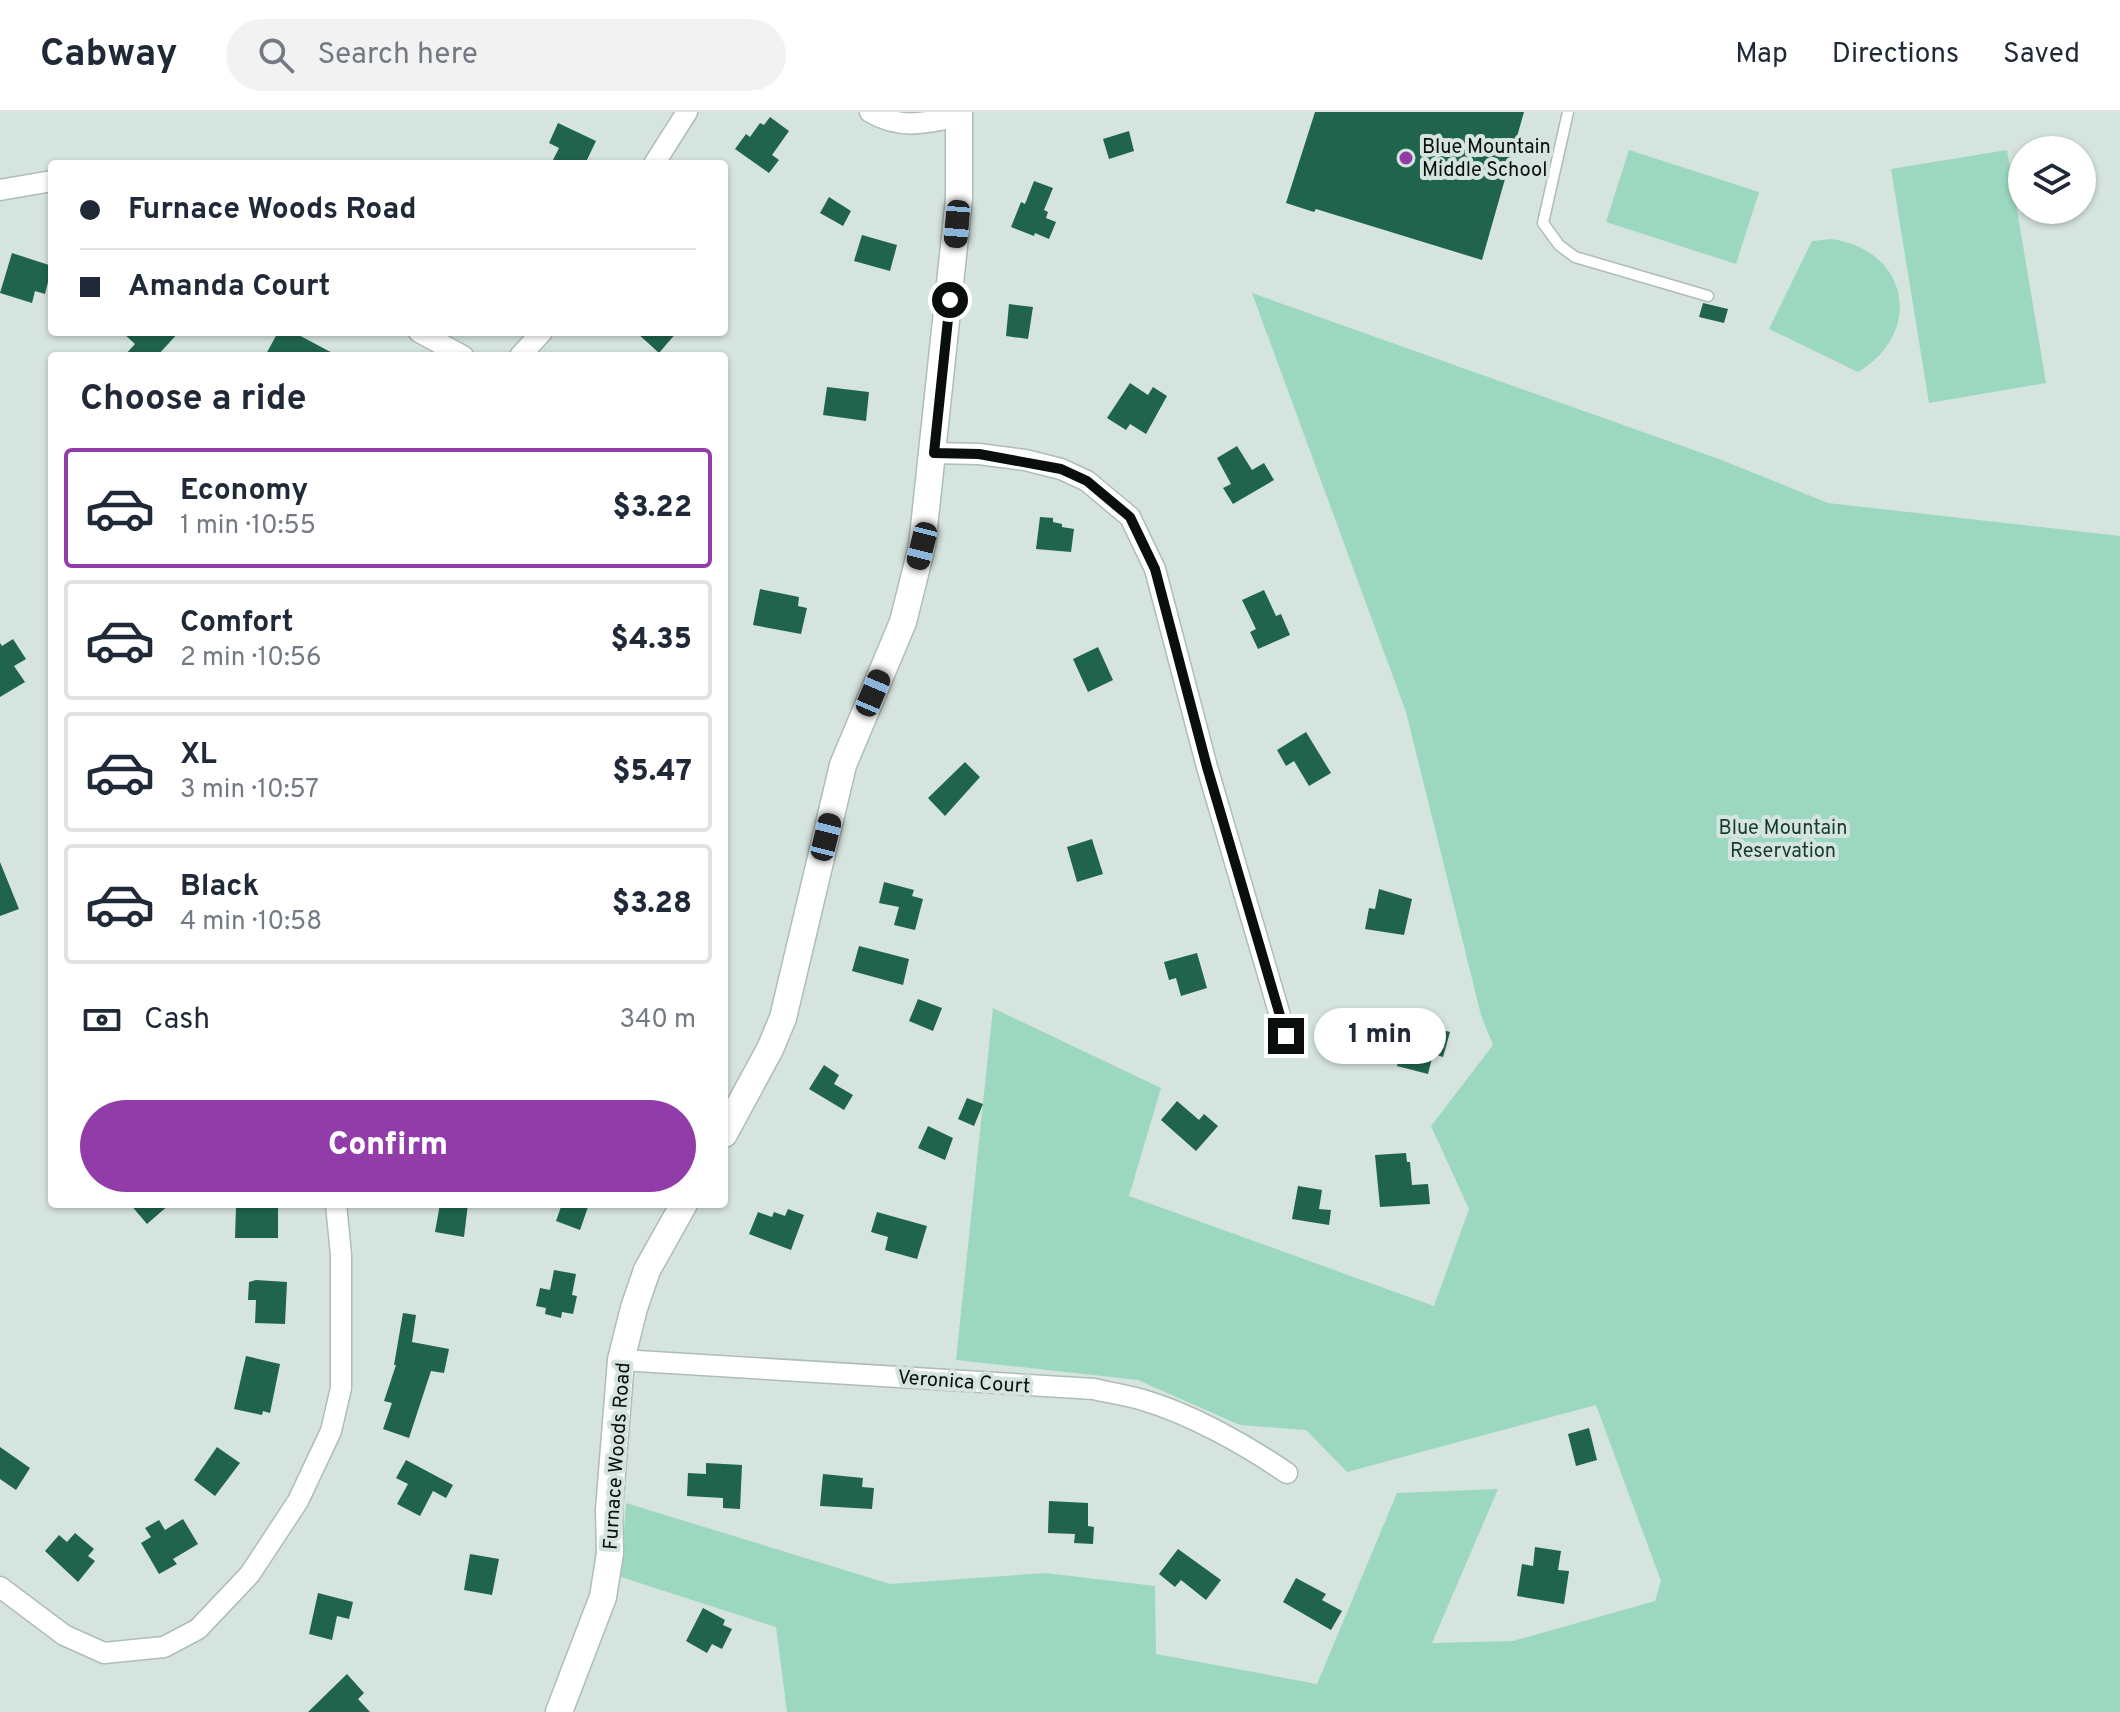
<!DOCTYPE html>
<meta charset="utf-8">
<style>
body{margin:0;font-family:Overpass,sans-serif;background:#f2f2f3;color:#1f2937;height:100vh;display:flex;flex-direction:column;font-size:30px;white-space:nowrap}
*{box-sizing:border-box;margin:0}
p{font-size:26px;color:#747a83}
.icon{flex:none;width:44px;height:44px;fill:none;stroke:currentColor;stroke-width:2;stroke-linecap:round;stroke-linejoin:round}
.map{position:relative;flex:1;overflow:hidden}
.side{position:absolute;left:48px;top:240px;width:680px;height:856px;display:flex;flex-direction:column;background:#fff;border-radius:8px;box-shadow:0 2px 6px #0004}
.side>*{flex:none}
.guide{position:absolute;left:48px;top:48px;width:680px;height:176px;border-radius:8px;box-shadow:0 2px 6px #0004;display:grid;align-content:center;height:176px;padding:0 32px;background:#fff}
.buttons{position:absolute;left:2008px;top:24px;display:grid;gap:16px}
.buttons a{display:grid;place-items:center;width:88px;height:88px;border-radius:50%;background:#fff;box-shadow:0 2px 6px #0004;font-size:40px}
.end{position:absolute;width:36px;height:36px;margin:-18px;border:10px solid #0a0f0d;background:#fff;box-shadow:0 0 0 4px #fff}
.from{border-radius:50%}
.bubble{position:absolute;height:56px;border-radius:28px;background:#fff;box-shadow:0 2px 6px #0004;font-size:26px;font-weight:800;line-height:56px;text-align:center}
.car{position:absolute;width:24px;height:48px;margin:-24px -12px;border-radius:10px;box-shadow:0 0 6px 2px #0007;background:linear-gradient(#222 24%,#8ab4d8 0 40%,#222 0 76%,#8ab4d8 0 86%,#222 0)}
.guide b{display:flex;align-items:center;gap:28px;height:76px;font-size:30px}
.guide b+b{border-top:2px solid #e0e1e3}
.guide i{width:20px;height:20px;background:#1f2937}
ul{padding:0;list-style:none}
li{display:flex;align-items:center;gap:24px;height:120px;margin:0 16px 12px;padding:0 16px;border:4px solid #e0e1e3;border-radius:8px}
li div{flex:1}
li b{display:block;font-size:30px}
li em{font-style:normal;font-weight:800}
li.current{border-color:#923ca9}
li>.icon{width:72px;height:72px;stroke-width:1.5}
h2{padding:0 32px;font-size:36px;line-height:96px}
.pay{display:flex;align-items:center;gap:20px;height:88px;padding:0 32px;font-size:30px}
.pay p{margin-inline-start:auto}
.action{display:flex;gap:16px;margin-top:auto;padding:16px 32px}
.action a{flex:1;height:92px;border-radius:48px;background:#923ca9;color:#fff;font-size:32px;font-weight:800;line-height:92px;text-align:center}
header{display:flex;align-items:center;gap:48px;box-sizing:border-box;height:112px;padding:0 40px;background:#fff;border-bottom:2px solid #e0e1e3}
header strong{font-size:38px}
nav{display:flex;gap:44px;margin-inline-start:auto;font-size:28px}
.search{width:560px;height:72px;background:#f2f2f3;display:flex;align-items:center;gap:20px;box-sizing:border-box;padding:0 28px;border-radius:44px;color:#747a83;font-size:30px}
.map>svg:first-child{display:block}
</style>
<header>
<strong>Cabway</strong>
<div class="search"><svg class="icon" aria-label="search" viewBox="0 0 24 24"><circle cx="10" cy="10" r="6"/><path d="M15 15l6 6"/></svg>Search here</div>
<nav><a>Map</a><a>Directions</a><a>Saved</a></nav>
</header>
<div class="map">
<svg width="2120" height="1600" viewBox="0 0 2120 1600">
<rect width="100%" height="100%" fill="#d5e4de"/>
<path fill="#9cd8c0" d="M1629,38L1759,80L1736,152L1606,110Z
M2007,38L2046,271L1929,291L1891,57Z
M1831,127C1908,137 1925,220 1858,260L1769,217L1812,129Z
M1252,181L1719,347L1828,391L2120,424V1600H787L776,1515L621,1465L626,1391L890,1472L1045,1461L1155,1474L1156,1542L1317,1572L1397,1381L1498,1377L1432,1531L1513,1529L1655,1489L1661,1469L1596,1293L1347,1360L1306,1318L1240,1313L1138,1268L956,1248L993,896L1161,976L1129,1084L1434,1194L1469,1097L1431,1014L1493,933L1481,903L1406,600Z"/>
<path fill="#20644e" d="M1315,0H1524L1482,148L1316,97L1314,100L1286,91Z
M770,5L789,19L772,43L779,48L769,61L735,37L746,22L750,25L760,11L764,13Z
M558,11L596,29L585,52H551L559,36L549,31Z
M1129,19L1134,39L1109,47L1103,27Z
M1034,69L1053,76L1044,98L1048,100L1046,106L1056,110L1049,127L1035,121L1034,124L1011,115L1021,90L1025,92Z
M829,85L851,99L843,114L820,101Z
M862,123L897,133L890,159L854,149Z
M12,141L52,154L45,182L35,179L32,191L0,181Z
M1703,191L1728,197L1724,211L1699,205Z
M1009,192L1033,195L1028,227L1006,224Z
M122,220H179L157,244H124L135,232Z
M278,220H293L338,244H265Z
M636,220H677L659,241Z
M1130,271L1148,283L1153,275L1167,284L1146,322L1130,312L1126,318L1107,306Z
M827,275L869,280L866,309L823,303Z
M1237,334L1252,358L1264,351L1274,368L1233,392L1223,376L1231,372L1217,346Z
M1040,405L1053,406V410L1062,412V415L1074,417L1071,440L1036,437Z
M760,477L799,485L798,494L807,496L801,522L753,513Z
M1264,478L1276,504L1281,502L1290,523L1258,537L1250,520L1256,517L1242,488Z
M13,527L26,547L14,554L25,570L0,585V531L2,534Z
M1098,535L1113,568L1088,580L1073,547Z
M1306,620L1331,661L1309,674L1294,649L1286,654L1277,638Z
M965,650L980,665L945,704L928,686Z
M1092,727L1103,762L1077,770L1067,735Z
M0,750L19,797L0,804Z
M884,770L914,778L912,784L923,787L915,818L894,813L899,795L879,791Z
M1379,777L1412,787L1404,823L1365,817L1369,796L1375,797Z
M859,834L909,847L903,873L852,859Z
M1197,841L1207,876L1181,884L1176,866L1169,868L1164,850Z
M918,887L942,896L933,919L909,909Z
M1410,904L1440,912L1439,917L1450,920L1443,945L1433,942L1428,962L1397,954Z
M824,953L839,963L834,972L853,983L844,998L809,977Z
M967,986L983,992L974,1014L958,1007Z
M1177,989L1199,1008L1204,1002L1218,1014L1196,1039L1161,1008Z
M928,1014L953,1026L945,1048L918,1036Z
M1406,1041L1407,1050H1410L1412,1073L1428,1072L1430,1092L1380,1095L1375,1043Z
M1298,1074L1322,1078L1319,1097L1331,1098L1329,1113L1292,1107Z
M130,1092H170L147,1112Z
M440,1092H468L464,1125L435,1120Z
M562,1092H589L580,1118L556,1109Z
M236,1096H278V1126H235Z
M788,1097L804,1103L791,1138L749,1122L758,1100L772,1105L774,1100L785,1104Z
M877,1100L927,1114L917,1147L885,1138L888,1125L871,1120Z
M554,1158L576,1162L572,1183L577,1184L573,1202L562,1200L561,1206L545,1202L546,1196L536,1194L540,1176L550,1178Z
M256,1168L287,1170L285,1212L255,1211L256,1188H248L249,1170Z
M403,1201L416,1203L412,1230L449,1237L444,1261L431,1259L409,1326L383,1317L392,1291L384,1289L396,1253H394Z
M246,1244L280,1252L270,1301L263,1299L262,1303L234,1297Z
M1589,1316L1597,1348L1576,1354L1568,1322Z
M0,1335L30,1356L16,1378L0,1367Z
M217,1335L240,1351L215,1384L194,1368Z
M406,1348L453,1373L446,1386L433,1379L420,1404L397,1392L408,1372L396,1366Z
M706,1351L742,1353L740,1397L723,1396V1386L687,1384L688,1361L706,1362Z
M823,1362L863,1366L862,1375L874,1376L872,1397L820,1394Z
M1049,1389L1088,1391V1414L1094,1415L1093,1432L1074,1431L1075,1422L1048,1421Z
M183,1407L198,1432L173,1447L177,1452L159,1462L141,1431L151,1425L145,1416L159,1408L165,1418Z
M75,1421L94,1437L88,1444L95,1449L78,1470L45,1439L59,1423L67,1430Z
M1535,1435L1561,1439L1558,1458L1569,1459L1564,1492L1517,1484L1522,1452L1533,1454Z
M1178,1437L1221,1468L1206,1488L1181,1468L1175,1475L1159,1462Z
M470,1442L499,1447L492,1483L464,1478Z
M1296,1466L1326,1482L1322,1488L1342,1499L1331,1518L1283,1490Z
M318,1481L353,1490L349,1507L337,1504L332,1528L309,1522Z
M703,1496L725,1508L723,1513L732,1517L722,1537L712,1532L707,1541L686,1529Z
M347,1562L364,1581L358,1587L370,1600H308Z"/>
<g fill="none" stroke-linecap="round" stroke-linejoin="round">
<g stroke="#aebdb6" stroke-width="13">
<path id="service" d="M1568,0L1543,111L1559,133L1575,145L1708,184"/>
</g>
<g stroke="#aebdb6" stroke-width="23">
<path id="minor" d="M870,0C900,18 926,11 959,4
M654,52L687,0
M0,78L52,69
M419,220L463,244
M520,244L542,220
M934,341L979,342L1025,348L1061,357L1087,369L1130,405L1155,457L1207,655L1286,924
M621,1248L1094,1277C1110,1281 1127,1283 1143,1288C1191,1302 1246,1333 1287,1361
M0,1475L64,1523L104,1541L164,1535L198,1517L250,1462L298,1389L331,1319L341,1276V1143L336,1092"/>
</g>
<g stroke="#aebdb6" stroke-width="29">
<path id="tertiary" d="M724,1022L770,937L783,906L843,653L903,510L922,434L959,87V0
M559,1600L603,1485L610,1441L609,1398L621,1248L634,1196L647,1158L684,1092"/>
</g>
<use href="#service" stroke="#fff" stroke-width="10"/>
<use href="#minor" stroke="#fff" stroke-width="20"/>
<use href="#tertiary" stroke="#fff" stroke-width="26"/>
</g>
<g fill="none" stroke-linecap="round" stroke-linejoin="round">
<path stroke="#0a0f0d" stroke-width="10" d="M950,188L934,341L979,342L1061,357L1087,369L1130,405L1155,457L1207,655L1286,924"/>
</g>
<circle fill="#923ca9" stroke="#d5e4de" stroke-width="3" cx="1406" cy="46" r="8"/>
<g text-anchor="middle" stroke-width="8" stroke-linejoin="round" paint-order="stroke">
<g font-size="20" fill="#0a0f0d" stroke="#d5e4de" text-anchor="start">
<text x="1422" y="41">Blue Mountain<tspan x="1422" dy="23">Middle School</tspan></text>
</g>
<g font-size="20" fill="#153c2f" stroke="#d5e4de">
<text x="1783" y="722">Blue Mountain<tspan x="1783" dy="23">Reservation</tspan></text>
</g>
<g font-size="20" fill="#0a0f0d" stroke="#d5e4de">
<text transform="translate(964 1269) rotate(4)" y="7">Veronica Court</text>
<text transform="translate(616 1344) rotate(-86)" y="7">Furnace Woods Road</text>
</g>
</g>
</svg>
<div class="buttons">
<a><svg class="icon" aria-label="layers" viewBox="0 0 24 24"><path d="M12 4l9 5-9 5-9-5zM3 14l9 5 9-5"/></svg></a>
</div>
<i class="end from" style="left:950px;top:188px"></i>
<i class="end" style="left:1286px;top:924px"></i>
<div class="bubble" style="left:1314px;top:896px;width:132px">1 min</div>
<i class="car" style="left:957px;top:112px;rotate:185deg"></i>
<i class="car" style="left:922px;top:434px;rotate:194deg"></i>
<i class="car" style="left:873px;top:581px;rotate:23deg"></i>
<i class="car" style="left:826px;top:725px;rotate:14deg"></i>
<div class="guide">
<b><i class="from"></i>Furnace Woods Road</b>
<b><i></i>Amanda Court</b>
</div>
<section class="side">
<h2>Choose a ride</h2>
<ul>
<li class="current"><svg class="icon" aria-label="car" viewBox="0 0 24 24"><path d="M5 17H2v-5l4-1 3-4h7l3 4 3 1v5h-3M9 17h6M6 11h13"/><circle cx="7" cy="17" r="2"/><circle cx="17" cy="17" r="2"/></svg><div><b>Economy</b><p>1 min · 10:55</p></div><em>$3.22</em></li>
<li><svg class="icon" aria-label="car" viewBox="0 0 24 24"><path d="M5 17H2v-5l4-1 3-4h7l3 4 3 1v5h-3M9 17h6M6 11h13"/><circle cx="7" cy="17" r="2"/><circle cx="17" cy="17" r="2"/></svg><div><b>Comfort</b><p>2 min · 10:56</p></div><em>$4.35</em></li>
<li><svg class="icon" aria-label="car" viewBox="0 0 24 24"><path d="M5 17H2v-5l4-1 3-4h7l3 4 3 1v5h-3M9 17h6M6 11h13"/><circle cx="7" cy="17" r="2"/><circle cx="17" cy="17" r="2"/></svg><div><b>XL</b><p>3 min · 10:57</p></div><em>$5.47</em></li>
<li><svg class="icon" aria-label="car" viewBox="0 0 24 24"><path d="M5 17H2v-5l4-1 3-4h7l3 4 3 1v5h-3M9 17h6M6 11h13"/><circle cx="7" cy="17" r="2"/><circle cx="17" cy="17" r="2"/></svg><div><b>Black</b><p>4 min · 10:58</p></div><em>$3.28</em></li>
</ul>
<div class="pay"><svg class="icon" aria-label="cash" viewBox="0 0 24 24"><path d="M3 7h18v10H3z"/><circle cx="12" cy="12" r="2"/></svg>Cash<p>340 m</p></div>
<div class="action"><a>Confirm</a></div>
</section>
</div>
